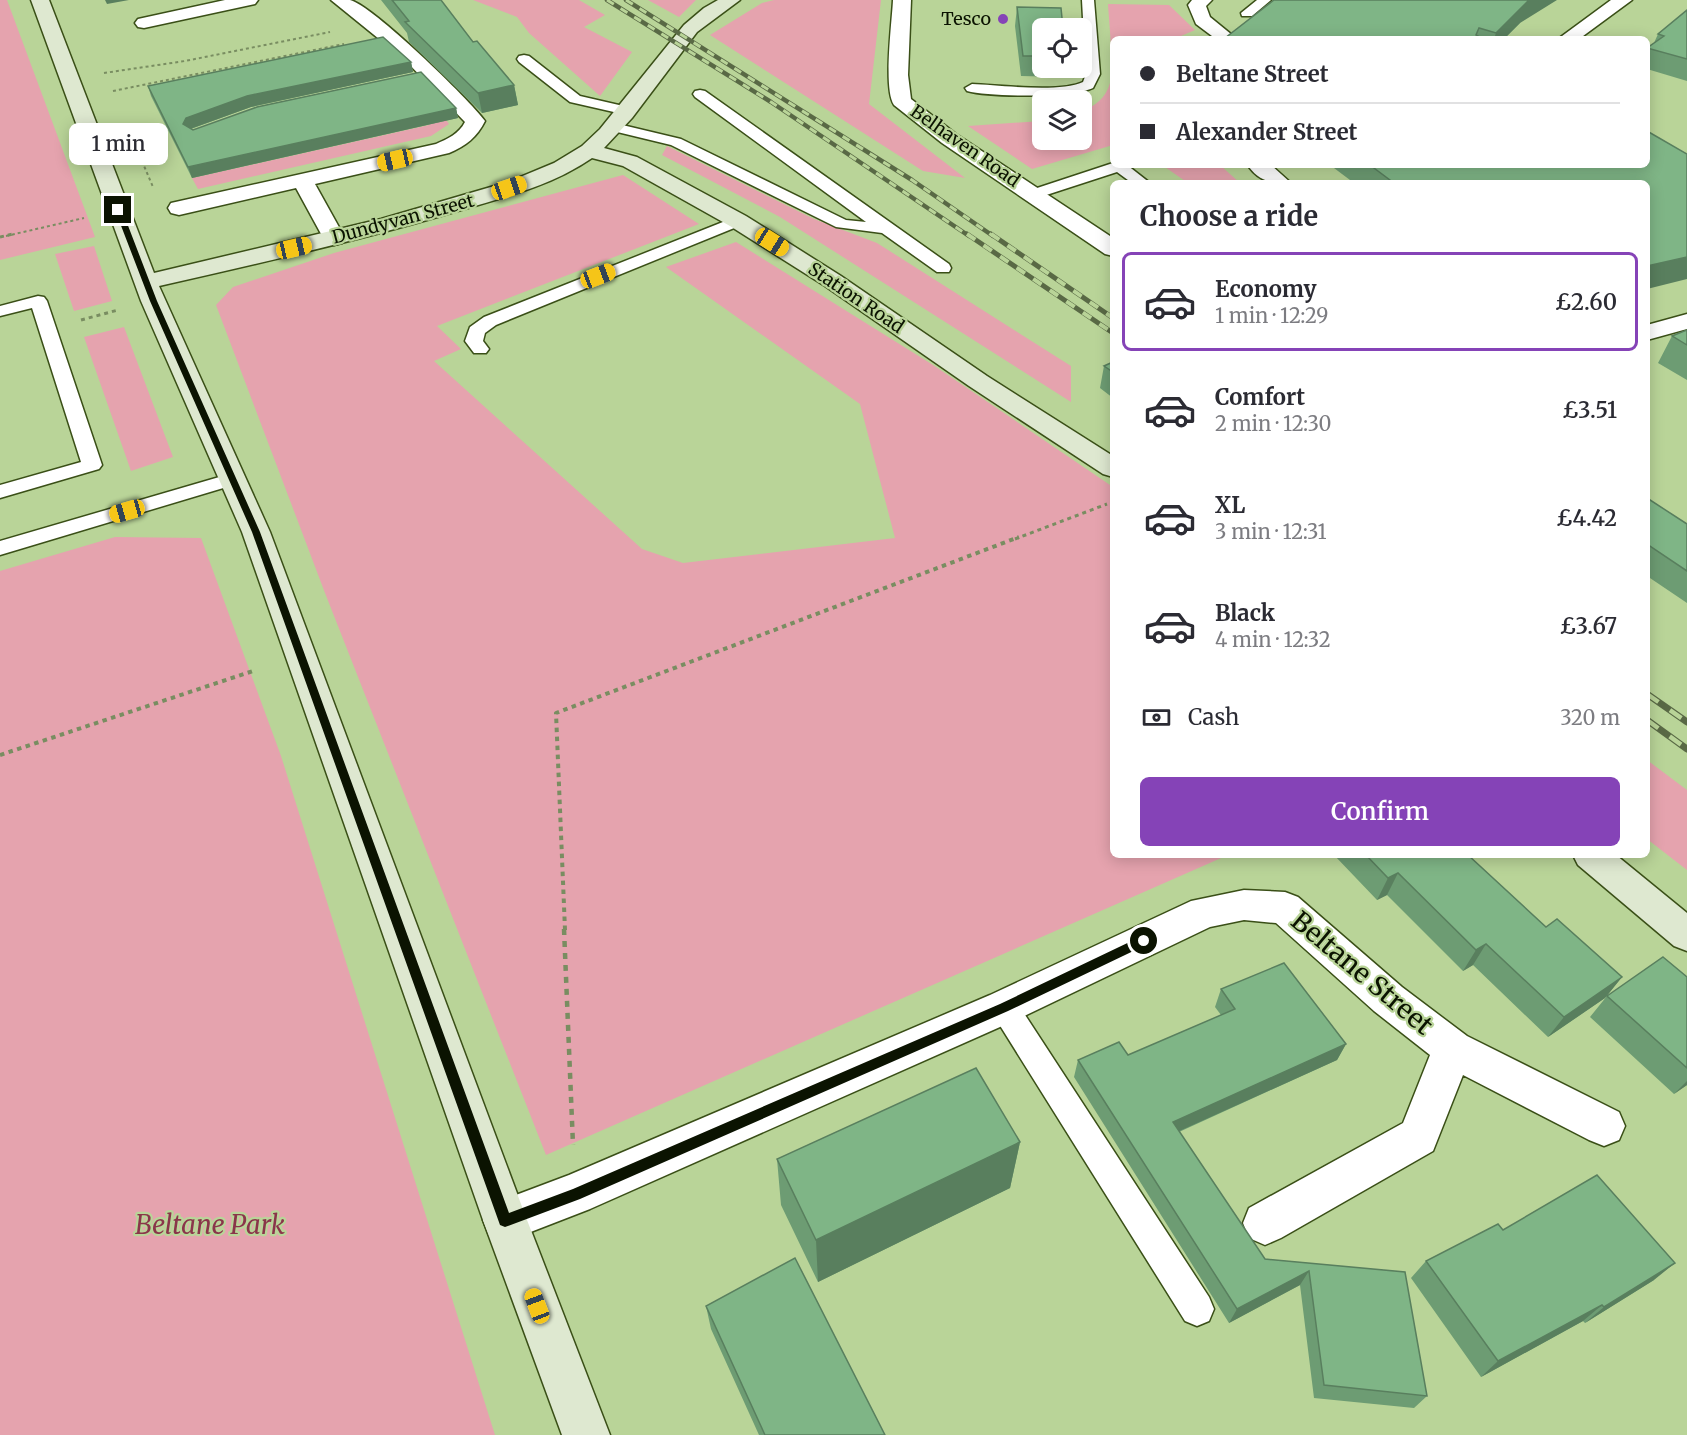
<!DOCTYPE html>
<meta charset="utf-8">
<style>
body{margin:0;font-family:Merriweather,serif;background:#f7f7f7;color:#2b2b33;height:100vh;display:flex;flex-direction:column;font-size:22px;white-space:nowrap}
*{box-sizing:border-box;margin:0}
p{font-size:20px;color:#7c7c81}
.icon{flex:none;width:33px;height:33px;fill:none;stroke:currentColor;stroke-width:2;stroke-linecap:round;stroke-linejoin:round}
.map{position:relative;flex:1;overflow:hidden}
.details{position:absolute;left:1110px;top:180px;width:540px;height:678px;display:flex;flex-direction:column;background:#fff;border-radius:9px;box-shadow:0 3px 15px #0003}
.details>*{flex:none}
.top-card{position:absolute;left:1110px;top:36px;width:540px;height:132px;border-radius:9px;box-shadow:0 3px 15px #0003;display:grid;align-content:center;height:132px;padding:0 30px;background:#fff}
.tools{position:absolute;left:1032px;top:18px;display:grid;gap:12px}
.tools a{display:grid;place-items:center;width:60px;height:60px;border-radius:9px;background:#fff;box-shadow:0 3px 15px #0003;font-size:30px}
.end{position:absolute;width:27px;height:27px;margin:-14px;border:8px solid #0b1301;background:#fff;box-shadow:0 0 0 3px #fff}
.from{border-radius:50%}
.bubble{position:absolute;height:42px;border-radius:9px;background:#fff;box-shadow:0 3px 15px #0003;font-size:20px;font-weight:600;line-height:42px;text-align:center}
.car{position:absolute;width:18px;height:36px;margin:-18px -9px;border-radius:8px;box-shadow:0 0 4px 2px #0007;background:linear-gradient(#f5c518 24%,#345 0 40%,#f5c518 0 76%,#345 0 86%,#f5c518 0)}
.top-card b{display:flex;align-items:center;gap:21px;height:57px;font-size:22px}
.top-card b+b{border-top:2px solid #e1e1e2}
.top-card i{width:15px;height:15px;background:#2b2b33}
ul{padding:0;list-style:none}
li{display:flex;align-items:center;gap:18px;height:99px;margin:0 12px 9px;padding:0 18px;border:3px solid transparent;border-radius:9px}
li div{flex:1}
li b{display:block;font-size:22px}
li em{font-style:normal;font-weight:600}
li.on{border-color:#8543b7}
li>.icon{width:54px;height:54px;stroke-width:1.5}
h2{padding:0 30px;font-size:27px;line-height:72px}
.pay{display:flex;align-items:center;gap:15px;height:66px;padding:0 30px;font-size:22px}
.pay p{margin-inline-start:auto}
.action{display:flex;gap:12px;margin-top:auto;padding:12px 30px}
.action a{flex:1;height:69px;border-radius:9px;background:#8543b7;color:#fff;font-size:24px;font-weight:600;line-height:69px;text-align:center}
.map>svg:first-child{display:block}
</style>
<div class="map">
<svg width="1687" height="1435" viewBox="0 0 1687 1435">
<rect width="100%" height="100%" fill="#b9d498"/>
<path fill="#e5a3ae" d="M0,0H7L95,237L0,260Z
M473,0H579L605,15L584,27L632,52L600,96L529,33L517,17Z
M648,0H696L679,17Z
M774,0H881L869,104L965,178L923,171L710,35L762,3Z
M1108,4L1169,5L1195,30L1174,39H1113V145L1032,169L968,126L1042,121V140H1082V111C1095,106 1106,98 1110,83C1114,71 1109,20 1108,4Z
M434,104L449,124L431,136L198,189L192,178L429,125Z
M667,146L814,219L877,243L1071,366V402L780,217L662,155Z
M1162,165H1220L1240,183H1188Z
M623,175L699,224L437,326L461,349L434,361L642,549L683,563L895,538L860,404L666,267L736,242L933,365L1113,487V855H1228L546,1155L325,593L216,305L233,287L334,253Z
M94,246L112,301L74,311L55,254Z
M124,327L173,457L131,471L84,337Z
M115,537L201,538L281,756L495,1435H0V571Z
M1647,760L1687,790V870L1647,839Z"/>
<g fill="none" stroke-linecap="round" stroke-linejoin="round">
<g stroke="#3a4f17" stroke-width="3">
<path id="lane" d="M1082,0H1094L1100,74L1093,88C1072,98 990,97 967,91L965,88L972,84C1000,85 1059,93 1083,82L1086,74Z
M1257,0H1271L1252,16H1242L1241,13Z
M524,55L529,56L580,96L632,108L634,111L627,115L570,102L519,62L517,59L519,56Z
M700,90L705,91L949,264L951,268L949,272H937L882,233L836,227L671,145L609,130L607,127L614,123L681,139L846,220L866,222L695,97L693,94L695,91Z
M1113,163V165H1127L1150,183H1132L1117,172L1034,199L1026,194L1028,191Z
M738,216L744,218L746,221L744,224L496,325L485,333L483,341L489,349L486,353H474L465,341L470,327L484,317Z
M38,296L44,297L47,301L102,465L99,469L0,498V485L81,462L32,308L0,316V306Z
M233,473L240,475L243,479L240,483L0,555V541Z
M1004,994L1014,998L1209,1297L1214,1309L1209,1321L1197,1326L1185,1321L994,1016L990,1007L994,998Z"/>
</g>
<g stroke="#3a4f17" stroke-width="3">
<path id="street" d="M225,0H258L255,4L144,28L138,27L135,23L138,19Z
M331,0C337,0 344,0 350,0C372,5 470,100 485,121C477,137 466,146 449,153L315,184L345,238L342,243L334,245L326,243L296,188L179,215L171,213L168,208L171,203L436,144C447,139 459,134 465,122L405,60Z
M893,0H911L908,75L911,99L956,134L1113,238V256L1105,254L942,143L894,105C883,89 892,22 893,0Z
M1192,0H1212L1206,6L1210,17L1237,39H1216L1196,24L1188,5Z
M1611,0H1632L1579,39H1558Z
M1251,165H1271L1291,183C1273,183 1261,183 1249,167Z
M1687,314V329L1647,340V325Z
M1244,890L1285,892L1298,897L1402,987L1467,1036L1619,1112L1625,1126L1619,1140L1604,1146L1589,1140L1463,1075L1433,1151L1281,1238L1265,1245L1249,1238L1243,1223L1249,1208L1403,1123L1430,1055L1374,1011L1276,923L1244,920L1210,927L1018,1019L590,1209L505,1242L489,1235L483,1220L489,1205L569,1175L990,995L1191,901Z"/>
</g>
<g stroke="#3a4f17" stroke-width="3">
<path id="secondary" d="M31,0H49L154,273L381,219L508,182L554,163L582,146L600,129L684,25L704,8L718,0H740L697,32L632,118L604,148L637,157L746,216L841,276L987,376L1113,456V477L1103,474L969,386L825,286L730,226L623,166L592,158C553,185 506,197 461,210C362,240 260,263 159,286L270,532L527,1220L610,1435H562L483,1220L242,532L141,301Z
M1573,855H1616L1687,913V951L1674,946L1578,865Z"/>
</g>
<path stroke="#798d61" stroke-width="2" stroke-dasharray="3 3" stroke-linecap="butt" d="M104,73L185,61L330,32
M113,91L344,44
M142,161L153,187
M6,236L84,218"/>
<path stroke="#798d61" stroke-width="3" stroke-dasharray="4 4" stroke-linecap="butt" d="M0,237L13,234
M81,320L118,310
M1015,539L1107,504"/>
<path stroke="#798d61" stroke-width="4" stroke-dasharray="4.5 4.5" stroke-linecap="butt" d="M0,755L253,671
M565,930L556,713L1019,537"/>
<path stroke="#798d61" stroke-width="4.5" stroke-dasharray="6 6" stroke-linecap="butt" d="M564,929L573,1145"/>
<use href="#lane" fill="#fff" fill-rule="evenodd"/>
<use href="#street" fill="#fff" fill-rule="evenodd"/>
<use href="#secondary" fill="#dee8d0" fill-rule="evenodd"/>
<g stroke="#596945" stroke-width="4.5">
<path id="rail-far2" d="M607,0L771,102L969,236
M626,0L912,180L993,236"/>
</g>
<g stroke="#596945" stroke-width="5">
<path id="rail-far1" d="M967,234L1113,333
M991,234L1113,318"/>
</g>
<g stroke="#596945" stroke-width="7">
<path id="rail" d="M1647,694L1687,722
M1647,720L1687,749"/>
</g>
<use href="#rail-far2" stroke="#b9d498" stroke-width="3" stroke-dasharray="8" stroke-linecap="butt"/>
<use href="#rail-far1" stroke="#b9d498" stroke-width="4" stroke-dasharray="10" stroke-linecap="butt"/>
<use href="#rail" stroke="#b9d498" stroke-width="4.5" stroke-dasharray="14" stroke-linecap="butt"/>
</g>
<path fill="#6d9c73" d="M381,0H441L473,42L514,85L518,105L482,113L409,42L407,33Z
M1017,7L1042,28V68H1065L1064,77L1021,76L1015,26Z
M1687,10V81L1647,69V48L1654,43L1658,34Z
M1520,23L1504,39H1224L1225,38Z
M411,62L413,72L251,107L191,129L193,130L456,108L458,118L192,178L151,96L148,86Z
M1330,165H1647V183H1354Z
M1687,330V380L1658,363L1672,336Z
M1113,362V398L1100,388L1104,366Z
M1647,498L1687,524V603L1647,576Z
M1334,855H1468L1546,927L1622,977L1605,998L1548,1037L1473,965L1463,971L1387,895L1377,900Z
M1687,977V1085L1674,1094L1590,1017L1607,996Z
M1221,989L1346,1044L1337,1060L1179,1132L1265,1259L1405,1272L1427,1396L1414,1408L1314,1398L1300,1285L1229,1323L1074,1077L1078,1060L1128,1055L1221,1015L1215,1007Z
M1020,1142L1010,1188L818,1282L781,1205L777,1159Z
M1503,1230L1654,1280L1585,1323L1583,1321L1481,1377L1411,1278L1426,1261Z
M706,1306L885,1435H759L711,1329Z"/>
<path fill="#597f5e" d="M105,0H129L107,4Z
M1529,0H1557L1520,23L1504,39H1494L1496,33Z
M411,62L413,72L251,107L190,129L183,124L186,118L247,96Z
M514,85L518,105L482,113L478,93Z
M456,108L458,118L192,178L188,167Z
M1687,257V279L1647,289V266Z
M1398,873L1387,895L1377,900L1388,878Z
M1486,944L1473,965L1463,971L1476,950Z
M1622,977L1605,998L1548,1037L1564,1017Z
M1346,1044L1337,1060L1166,1137L1173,1122Z
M1687,1081V1085L1674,1094Z
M1020,1142L1010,1188L818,1282L816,1240Z
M1675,1263L1654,1280L1585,1323L1604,1307Z
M1309,1271L1300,1285L1229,1323L1237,1309Z
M1602,1305L1583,1321L1481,1377L1498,1361Z"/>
<path fill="#7fb586" stroke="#597f5e" stroke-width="1.5" d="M392,0H441L473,42L477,41L514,85L478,93L405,22L409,21Z
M1274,0H1529L1496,33L1479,28L1476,35L1483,39H1226L1225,38Z
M1017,7L1061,8L1063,28H1042V56H1023Z
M1687,10V59L1647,48L1664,36L1658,34Z
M383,37L411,62L247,96L186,118L183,124L193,130L257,107L421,72L456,108L188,167L148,86Z
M1647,131L1687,154V257L1647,266V183H1394L1370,165H1647Z
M1687,330V345L1672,336Z
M1113,362V372L1104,366Z
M1647,498L1687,524V571L1647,544Z
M1366,855H1468L1546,927L1557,919L1622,977L1564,1017L1486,944L1476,950L1398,873L1388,878Z
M1663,957L1687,977V1068L1607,996Z
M1284,963L1346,1044L1173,1122L1265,1259L1405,1272L1427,1396L1324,1385L1309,1271L1237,1309L1078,1060L1119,1042L1128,1055L1235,1009L1221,989Z
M976,1068L1020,1142L816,1240L777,1159Z
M1597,1175L1675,1263L1604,1307L1602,1305L1498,1361L1426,1261L1498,1224L1503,1230Z
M795,1258L885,1435H765L706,1306Z"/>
<path fill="#0b1301" d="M118,208L122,210L157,301L260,532L509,1213L573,1189L1000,1004L1140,937H1148V944L1008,1011L580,1199L505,1227L500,1225L252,532L150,301L115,210Z"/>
<circle fill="#8543b7" stroke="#b9d498" stroke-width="2" cx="1003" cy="19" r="6"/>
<g text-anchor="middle" stroke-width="4.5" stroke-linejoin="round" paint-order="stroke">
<g font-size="18" fill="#0b1301" stroke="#b9d498" text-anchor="end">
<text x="991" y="25">Tesco</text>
</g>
<g font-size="18" fill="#0b1301" stroke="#b9d498">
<text transform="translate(965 146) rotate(35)" y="6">Belhaven Road</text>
<text transform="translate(403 219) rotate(-15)" y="6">Dundyvan Street</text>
<text transform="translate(856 298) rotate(34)" y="6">Station Road</text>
</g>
<g font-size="26" fill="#0b1301" stroke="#b9d498">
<text transform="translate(1362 973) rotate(40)" y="9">Beltane Street</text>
</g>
<g font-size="26" font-style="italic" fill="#8a354a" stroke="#b9d498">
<text x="210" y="1234">Beltane Park</text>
</g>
</g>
</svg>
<div class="tools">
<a><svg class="icon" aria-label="locate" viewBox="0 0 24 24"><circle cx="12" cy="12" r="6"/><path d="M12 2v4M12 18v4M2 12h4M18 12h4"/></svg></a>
<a><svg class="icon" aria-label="layers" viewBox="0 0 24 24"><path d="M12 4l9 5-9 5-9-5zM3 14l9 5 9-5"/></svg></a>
</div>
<i class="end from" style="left:1144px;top:941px"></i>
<i class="end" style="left:118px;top:210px"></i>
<div class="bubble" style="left:69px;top:123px;width:99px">1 min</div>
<i class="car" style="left:395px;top:160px;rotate:257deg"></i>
<i class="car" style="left:509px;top:188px;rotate:71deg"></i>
<i class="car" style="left:772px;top:242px;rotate:122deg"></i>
<i class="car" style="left:294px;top:248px;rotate:77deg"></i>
<i class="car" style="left:598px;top:276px;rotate:69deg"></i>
<i class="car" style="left:127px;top:511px;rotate:254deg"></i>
<i class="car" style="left:537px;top:1306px;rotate:339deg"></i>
<div class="top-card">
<b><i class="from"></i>Beltane Street</b>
<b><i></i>Alexander Street</b>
</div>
<section class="details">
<h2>Choose a ride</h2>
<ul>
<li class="on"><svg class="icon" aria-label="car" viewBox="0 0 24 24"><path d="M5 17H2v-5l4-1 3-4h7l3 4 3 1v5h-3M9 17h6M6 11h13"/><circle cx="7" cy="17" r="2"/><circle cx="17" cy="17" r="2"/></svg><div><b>Economy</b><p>1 min · 12:29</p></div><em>£2.60</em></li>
<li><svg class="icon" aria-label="car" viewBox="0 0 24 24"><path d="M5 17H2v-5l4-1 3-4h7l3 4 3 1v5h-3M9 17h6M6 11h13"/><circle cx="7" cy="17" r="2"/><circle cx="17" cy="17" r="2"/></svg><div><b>Comfort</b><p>2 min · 12:30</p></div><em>£3.51</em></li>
<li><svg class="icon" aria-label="car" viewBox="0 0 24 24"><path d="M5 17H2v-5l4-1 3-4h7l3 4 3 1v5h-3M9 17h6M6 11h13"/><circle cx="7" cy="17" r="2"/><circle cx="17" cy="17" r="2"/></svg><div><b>XL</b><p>3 min · 12:31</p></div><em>£4.42</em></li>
<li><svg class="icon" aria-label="car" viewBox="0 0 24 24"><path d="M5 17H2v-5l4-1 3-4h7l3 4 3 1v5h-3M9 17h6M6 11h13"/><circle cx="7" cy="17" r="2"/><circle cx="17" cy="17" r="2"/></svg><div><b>Black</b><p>4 min · 12:32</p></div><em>£3.67</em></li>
</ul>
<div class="pay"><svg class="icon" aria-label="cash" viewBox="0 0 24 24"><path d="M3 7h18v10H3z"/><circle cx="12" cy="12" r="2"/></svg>Cash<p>320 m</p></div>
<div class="action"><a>Confirm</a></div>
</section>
</div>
